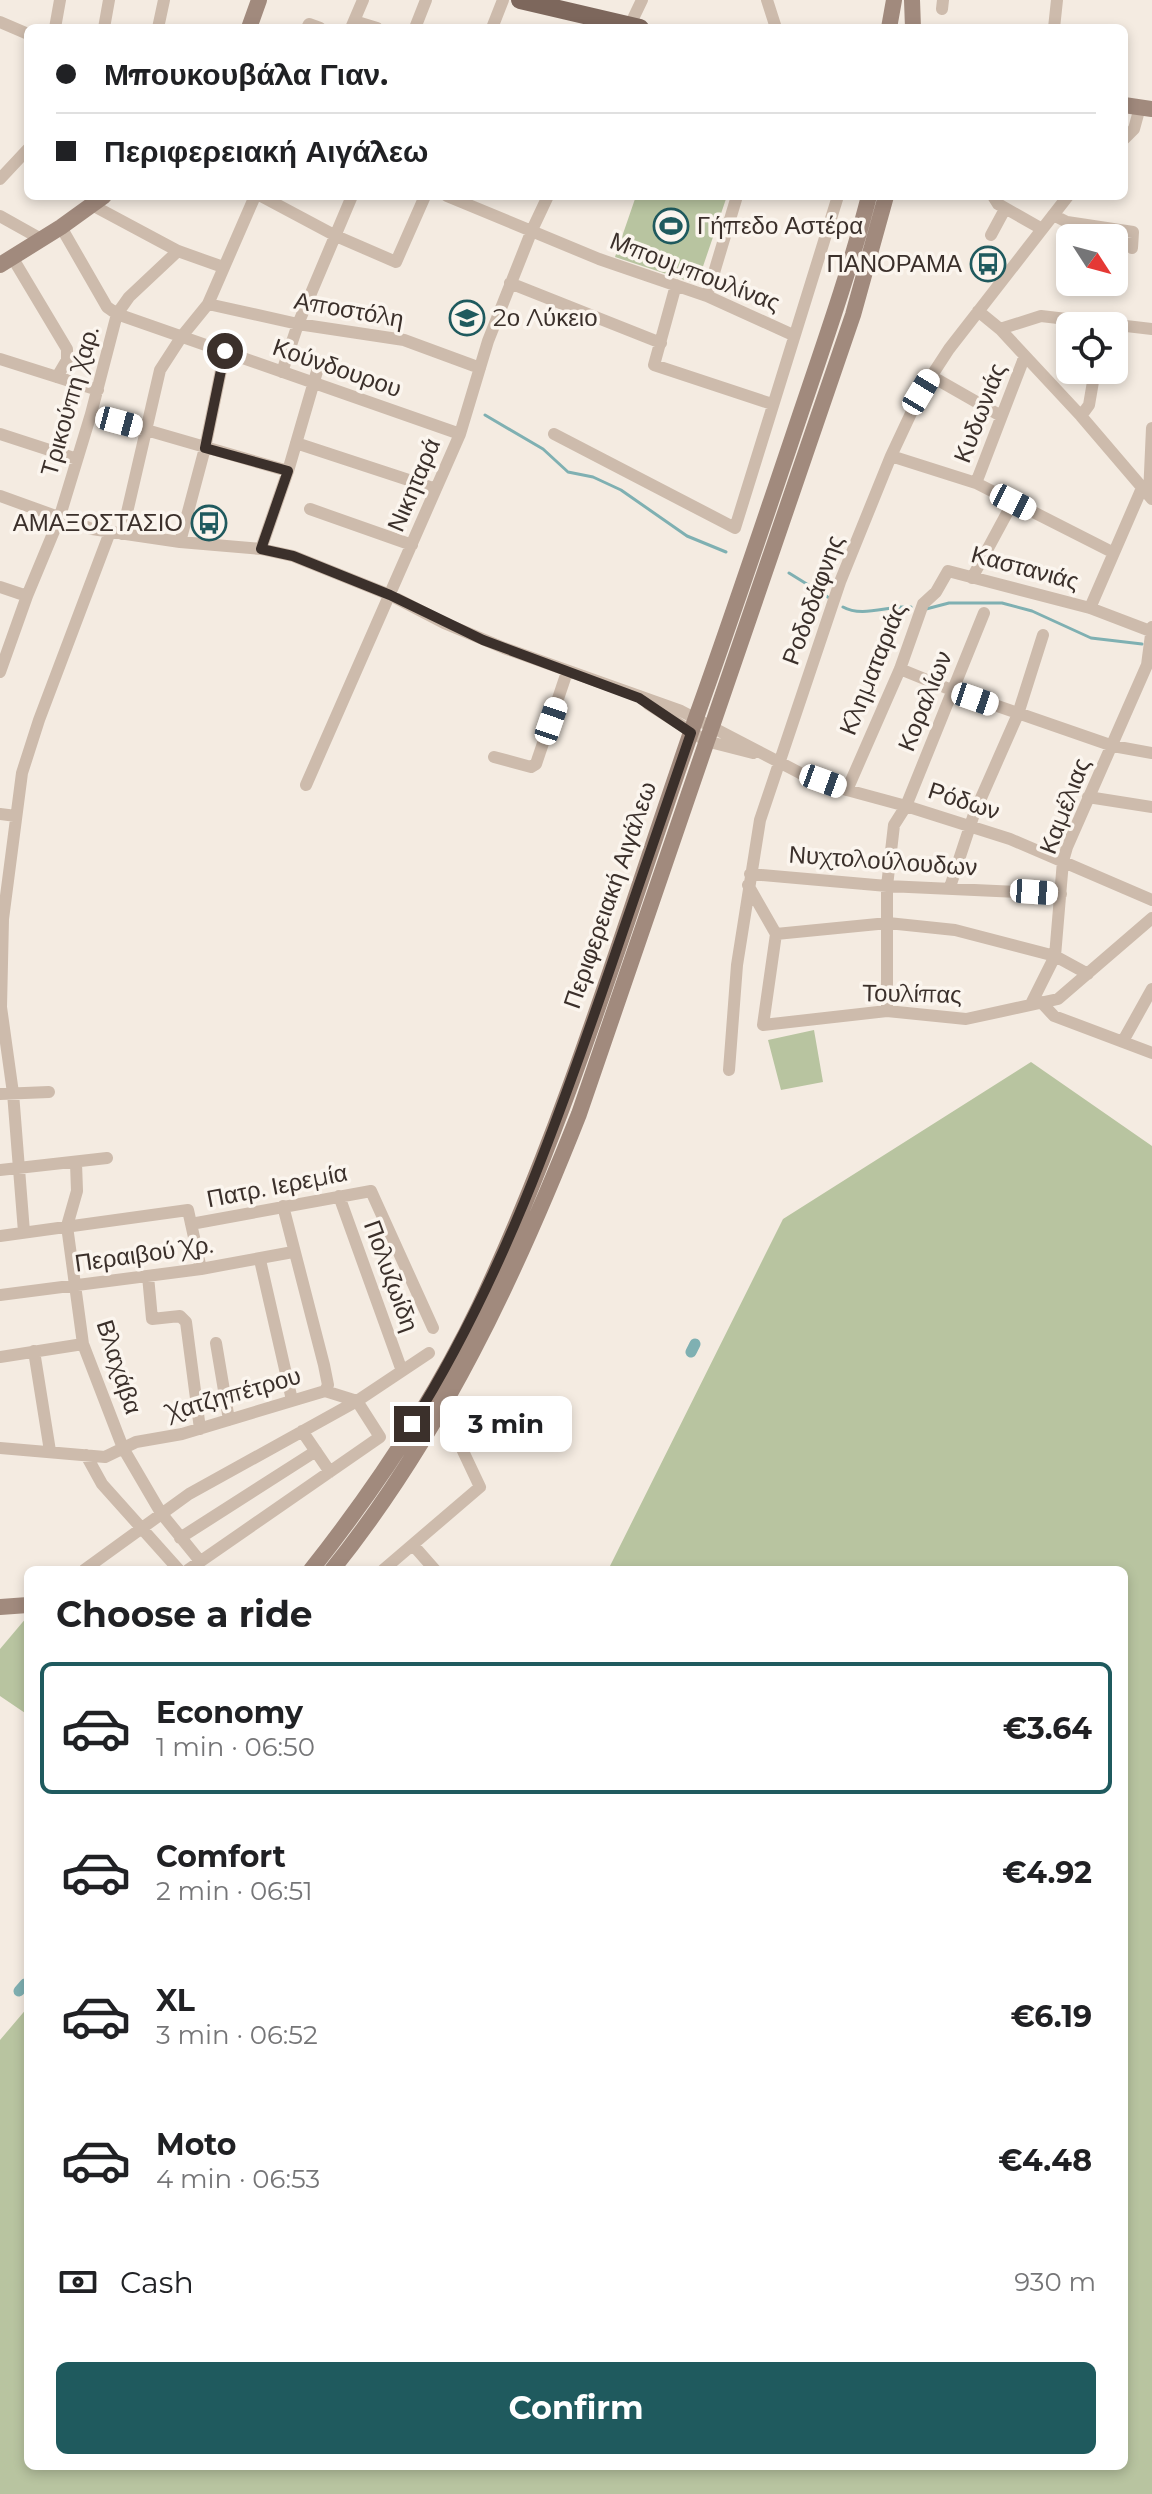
<!DOCTYPE html>
<meta charset="utf-8">
<style>
body{margin:0;font-family:Montserrat,sans-serif;background:#f2f2f2;color:#202124;height:100vh;display:flex;flex-direction:column;font-size:30px;white-space:nowrap}
*{box-sizing:border-box;margin:0}
p{font-size:26px;color:#757577}
.icon{flex:none;width:44px;height:44px;fill:none;stroke:currentColor;stroke-width:2;stroke-linecap:round;stroke-linejoin:round}
.map{position:relative;flex:1;overflow:hidden}
.sheet{position:absolute;left:24px;top:1566px;width:1104px;height:904px;display:flex;flex-direction:column;background:#fff;border-radius:12px;box-shadow:0 4px 12px #0003}
.sheet>*{flex:none}
.top-card{position:absolute;left:24px;top:24px;width:1104px;height:176px;border-radius:12px;box-shadow:0 4px 12px #0003;display:grid;align-content:center;height:176px;padding:0 32px;background:#fff}
.needle{width:52px;rotate:126deg}
.fabs{position:absolute;left:1056px;top:224px;display:grid;gap:16px}
.fabs a{display:grid;place-items:center;width:72px;height:72px;border-radius:12px;background:#fff;box-shadow:0 4px 12px #0003;font-size:40px}
.end{position:absolute;width:36px;height:36px;margin:-18px;border:10px solid #3b302b;background:#fff;box-shadow:0 0 0 4px #fff}
.from{border-radius:50%}
.bubble{position:absolute;height:56px;border-radius:12px;background:#fff;box-shadow:0 4px 12px #0003;font-size:26px;font-weight:700;line-height:56px;text-align:center}
.car{position:absolute;width:24px;height:48px;margin:-24px -12px;border-radius:10px;box-shadow:0 0 6px 2px #0007;background:linear-gradient(#fff 24%,#345 0 40%,#fff 0 76%,#345 0 86%,#fff 0)}
.top-card b{display:flex;align-items:center;gap:28px;height:76px;font-size:30px}
.top-card b+b{border-top:2px solid #e0e0e0}
.top-card i{width:20px;height:20px;background:#202124}
ul{padding:0;list-style:none}
li{display:flex;align-items:center;gap:24px;height:132px;margin:0 16px 12px;padding:0 16px;border:4px solid transparent;border-radius:12px}
li div{flex:1}
li b{display:block;font-size:30px}
li em{font-style:normal;font-weight:700}
li.current{border-color:#1f5a5e}
li>.icon{width:72px;height:72px;stroke-width:1.5}
h2{padding:0 32px;font-size:36px;line-height:96px}
.pay{display:flex;align-items:center;gap:20px;height:88px;padding:0 32px;font-size:30px}
.pay p{margin-inline-start:auto}
.button{display:flex;gap:16px;margin-top:auto;padding:16px 32px}
.button a{flex:1;height:92px;border-radius:12px;background:#1f5a5e;color:#fff;font-size:32px;font-weight:700;line-height:92px;text-align:center}
.map>svg:first-child{display:block}
</style>
<div class="map">
<svg width="1152" height="2494" viewBox="0 0 1152 2494">
<rect width="100%" height="100%" fill="#f4ebe1"/>
<path fill="#b8c4a0" d="M636,196H727L697,284L615,257Z
M814,1030L823,1082L781,1090L768,1040Z
M1031,1062L1152,1146V2494H0V2040L28,2007V2466H1124V1570H608L783,1219Z
M27,1617H28V1715L0,1696V1649Z"/>
<g fill="none" stroke-linecap="round" stroke-linejoin="round">
<path stroke="#7fb0b2" stroke-width="3" d="M485,415L543,449L568,472L593,477L621,490L687,536L726,552
M789,573L831,599
M843,607C862,618 890,605 911,607
M926,609L949,603H1002L1032,611L1091,638L1142,644"/>
<path stroke="#7fb0b2" stroke-width="11" d="M691,1352L695,1344
M19,1991L25,1984"/>
<path stroke="#cdbbac" stroke-width="12" d="M767,0L776,28
M942,9L943,0
M354,21L377,28
M0,22L28,34
M630,25L642,0
M55,28L60,0
M104,28L109,0
M158,28L164,0
M307,28L309,24L320,28
M351,28L363,0
M415,28L426,0
M492,28L503,0
M1054,28L1057,0
M1124,139L1134,129L1140,107
M0,179L28,149
M261,196L336,236L396,262L425,196
M447,196L599,259L707,296L793,335
M993,196L998,204L1042,229
M92,205L178,251L223,267
M1053,215L1067,222L1133,232L1132,248
M0,216L41,239
M61,227L107,307L117,314L460,434
M991,235L1005,209
M12,257L67,349V360L57,377
M510,283L661,343
M676,285L654,365L772,404
M707,296L737,196
M208,304L298,324L404,340L480,368
M978,311L1000,329L1081,416L1152,499
M1000,329L1041,316L1152,329
M0,359L98,390
M282,372L298,324L352,196
M931,376L1001,416
M91,414L288,471
M1081,416L1089,405L1095,370
M0,434L77,459
M554,434L735,528L838,196
M296,443L436,489
M891,456L976,483L1112,552
M976,483L1024,358
M1149,495L1152,428
M0,496L92,529L180,542L261,549L293,556L390,595L444,623L504,648L681,711L800,773L847,790L906,806L1010,839L1152,900
M310,509L412,545
M122,534L160,370L182,336L208,304L255,196
M180,542L205,448L225,351
M261,549L288,471L320,361
M972,578L1013,502
M0,587L27,596
M1090,608L1142,488
M900,669L954,691L1113,746L1152,753
M0,672L27,596L59,519L91,414L117,314L129,297L178,251
M648,704L706,741L753,753
M494,757L531,767L536,764L567,672
M306,785L460,434L488,341L532,230L548,196
M847,790L900,669L923,604L936,592L948,571L1090,608L1150,631
M1088,797L1152,807
M0,814L16,816
M750,874L887,886L1061,894
M748,885L776,934
M950,887L974,814L1018,714L1043,635
M776,934L763,1025L887,1011L966,1019L1058,999L1152,918
M776,934L888,923L955,930L1055,956L1088,974
M1041,1002L1054,1016L1152,1053
M1031,1004L1055,956L1063,861L1067,847L1147,665L1152,627
M887,1011V886L894,825L906,806L984,613
M1123,1041L1152,989
M729,1070L737,965L760,820L840,582L891,456L921,392L949,349L1068,196
M0,1094L49,1092
M76,1163L77,1191L67,1226L83,1344L123,1448L161,1513L200,1561
M0,1170L107,1158
M339,1196L402,1371
M283,1206L324,1365L328,1385L325,1391
M191,1224L371,1191L433,1328
M24,1232L13,1093L1,1007L3,919L22,773L39,720L110,532
M0,1236L188,1210L201,1269
M260,1260L292,1400
M148,1276L152,1319L180,1316L186,1322L200,1429
M0,1295L201,1269L293,1252
M216,1343L229,1420
M34,1351L50,1451
M0,1357L83,1344
M302,1431L330,1472
M0,1448L105,1457L136,1442L182,1434L325,1391L357,1401
M86,1455L102,1484L179,1570
M180,1538L316,1451
M413,1545L435,1570
M84,1570L189,1494L357,1401L429,1353
M188,1570L380,1437L357,1401
M383,1570L480,1487L454,1432"/>
<path stroke="#a18a7d" stroke-width="16" d="M912,0L913,28
M249,28L259,0
M889,28L894,0
M1124,105L1152,109
M0,265L61,227L104,196
M311,1570C375,1489 435,1399 480,1305C569,1116 628,913 697,715C730,623 761,531 792,439C819,358 848,278 869,196
M332,1570C442,1433 515,1276 579,1114L853,315L886,196
M0,1607L28,1605"/>
<path stroke="#7d675c" stroke-width="18" d="M520,0L640,28"/>
</g>
<g fill="none" stroke-linecap="round" stroke-linejoin="round">
<path stroke="#3b302b" stroke-width="10" d="M225,351L205,448L288,471L261,549L293,556L390,595L483,640L639,698L691,733C664,812 637,890 610,969C556,1126 501,1282 412,1424"/>
</g>
<defs>
<g id="stadium-ring" transform="scale(1.8)"><circle r="9.5" fill="#fbf5ee" stroke="#1f5a5e" stroke-width="1.5"/><path d="M0-5a6.5 5 0 1 0 0 10a6.5 5 0 1 0 0-10ZM-3.5-1.8h7v3.6h-7Z" fill="#1f5a5e"/></g>
<g id="bus-ring" transform="scale(1.8)"><circle r="9.5" fill="#fbf5ee" stroke="#1f5a5e" stroke-width="1.5"/><path d="M-5-6H5V4H4V6H2V4H-2V6H-4V4H-5ZM-3.5-4V0h7V-4ZM-3.5 1.2v1.5H-2V1.2ZM2 1.2v1.5H3.5V1.2Z" fill="#1f5a5e"/></g>
<g id="school-ring" transform="scale(1.8)"><circle r="9.5" fill="#fbf5ee" stroke="#1f5a5e" stroke-width="1.5"/><path d="M0-5L7-2L0 1L-7-2ZM-4 1L0 2.5L4 1V4Q0 6-4 4Z" fill="#1f5a5e"/></g>
</defs>
<g fill-rule="evenodd">
<use href="#stadium-ring" x="671" y="226"/>
<use href="#bus-ring" x="988" y="264"/>
<use href="#school-ring" x="467" y="318"/>
<use href="#bus-ring" x="209" y="523"/>
</g>
<g text-anchor="middle" stroke-width="7" stroke-linejoin="round" paint-order="stroke">
<g font-size="24" fill="#3b302b" stroke="#fbf5ee" text-anchor="start">
<text x="697" y="234">Γήπεδο Αστέρα</text>
<text x="962" y="272" text-anchor="end">ΠΑΝΟΡΑΜΑ</text>
<text x="493" y="326">2ο Λύκειο</text>
<text x="183" y="531" text-anchor="end">ΑΜΑΞΟΣΤΑΣΙΟ</text>
</g>
<g font-size="24" fill="#3b302b" stroke="#fbf5ee">
<text transform="translate(695 272) rotate(21)" y="8">Μπουμπουλίνας</text>
<text transform="translate(349 310) rotate(10)" y="8">Αποστόλη</text>
<text transform="translate(337 368) rotate(19)" y="8">Κούνδουρου</text>
<text transform="translate(70 401) rotate(-74)" y="8">Τρικούπη Χαρ.</text>
<text transform="translate(980 413) rotate(-69)" y="8">Κυδωνιάς</text>
<text transform="translate(414 485) rotate(-67)" y="8">Νικηταρά</text>
<text transform="translate(1025 568) rotate(15)" y="8">Καστανιάς</text>
<text transform="translate(813 600) rotate(-70)" y="8">Ροδοδάφνης</text>
<text transform="translate(873 669) rotate(-68)" y="8">Κληματαριάς</text>
<text transform="translate(925 701) rotate(-68)" y="8">Κοραλίων</text>
<text transform="translate(964 801) rotate(18)" y="8">Ρόδων</text>
<text transform="translate(1065 806) rotate(-69)" y="8">Καμέλιας</text>
<text transform="translate(883 861) rotate(4)" y="8">Νυχτολούλουδων</text>
<text transform="translate(610 895) rotate(-71)" y="8">Περιφερειακή Αιγάλεω</text>
<text transform="translate(912 994) rotate(1)" y="8">Τουλίπας</text>
<text transform="translate(277 1186) rotate(-11)" y="8">Πατρ. Ιερεμία</text>
<text transform="translate(144 1254) rotate(-8)" y="8">Περαιβού Χρ.</text>
<text transform="translate(391 1276) rotate(70)" y="8">Πολυζωίδη</text>
<text transform="translate(119 1367) rotate(72)" y="8">Βλαχάβα</text>
<text transform="translate(234 1394) rotate(-16)" y="8">Χατζηπέτρου</text>
</g>
</g>
</svg>
<div class="fabs">
<a><svg class="needle" viewBox="-14 -14 28 28"><path d="M0-13l5 13h-10z" fill="#e53935"/><path d="M0 13l5-13h-10z" fill="#757577"/></svg></a>
<a><svg class="icon" aria-label="locate" viewBox="0 0 24 24"><circle cx="12" cy="12" r="6"/><path d="M12 2v4M12 18v4M2 12h4M18 12h4"/></svg></a>
</div>
<i class="end from" style="left:225px;top:351px"></i>
<i class="end" style="left:412px;top:1424px"></i>
<div class="bubble" style="left:440px;top:1396px;width:132px">3 min</div>
<i class="car" style="left:921px;top:392px;rotate:31deg"></i>
<i class="car" style="left:119px;top:422px;rotate:105deg"></i>
<i class="car" style="left:1013px;top:502px;rotate:117deg"></i>
<i class="car" style="left:975px;top:699px;rotate:109deg"></i>
<i class="car" style="left:551px;top:721px;rotate:19deg"></i>
<i class="car" style="left:823px;top:781px;rotate:110deg"></i>
<i class="car" style="left:1034px;top:892px;rotate:94deg"></i>
<div class="top-card">
<b><i class="from"></i>Μπουκουβάλα Γιαν.</b>
<b><i></i>Περιφερειακή Αιγάλεω</b>
</div>
<section class="sheet">
<h2>Choose a ride</h2>
<ul>
<li class="current"><svg class="icon" aria-label="car" viewBox="0 0 24 24"><path d="M5 17H2v-5l4-1 3-4h7l3 4 3 1v5h-3M9 17h6M6 11h13"/><circle cx="7" cy="17" r="2"/><circle cx="17" cy="17" r="2"/></svg><div><b>Economy</b><p>1 min · 06:50</p></div><em>€3.64</em></li>
<li><svg class="icon" aria-label="car" viewBox="0 0 24 24"><path d="M5 17H2v-5l4-1 3-4h7l3 4 3 1v5h-3M9 17h6M6 11h13"/><circle cx="7" cy="17" r="2"/><circle cx="17" cy="17" r="2"/></svg><div><b>Comfort</b><p>2 min · 06:51</p></div><em>€4.92</em></li>
<li><svg class="icon" aria-label="car" viewBox="0 0 24 24"><path d="M5 17H2v-5l4-1 3-4h7l3 4 3 1v5h-3M9 17h6M6 11h13"/><circle cx="7" cy="17" r="2"/><circle cx="17" cy="17" r="2"/></svg><div><b>XL</b><p>3 min · 06:52</p></div><em>€6.19</em></li>
<li><svg class="icon" aria-label="car" viewBox="0 0 24 24"><path d="M5 17H2v-5l4-1 3-4h7l3 4 3 1v5h-3M9 17h6M6 11h13"/><circle cx="7" cy="17" r="2"/><circle cx="17" cy="17" r="2"/></svg><div><b>Moto</b><p>4 min · 06:53</p></div><em>€4.48</em></li>
</ul>
<div class="pay"><svg class="icon" aria-label="cash" viewBox="0 0 24 24"><path d="M3 7h18v10H3z"/><circle cx="12" cy="12" r="2"/></svg>Cash<p>930 m</p></div>
<div class="button"><a>Confirm</a></div>
</section>
</div>
